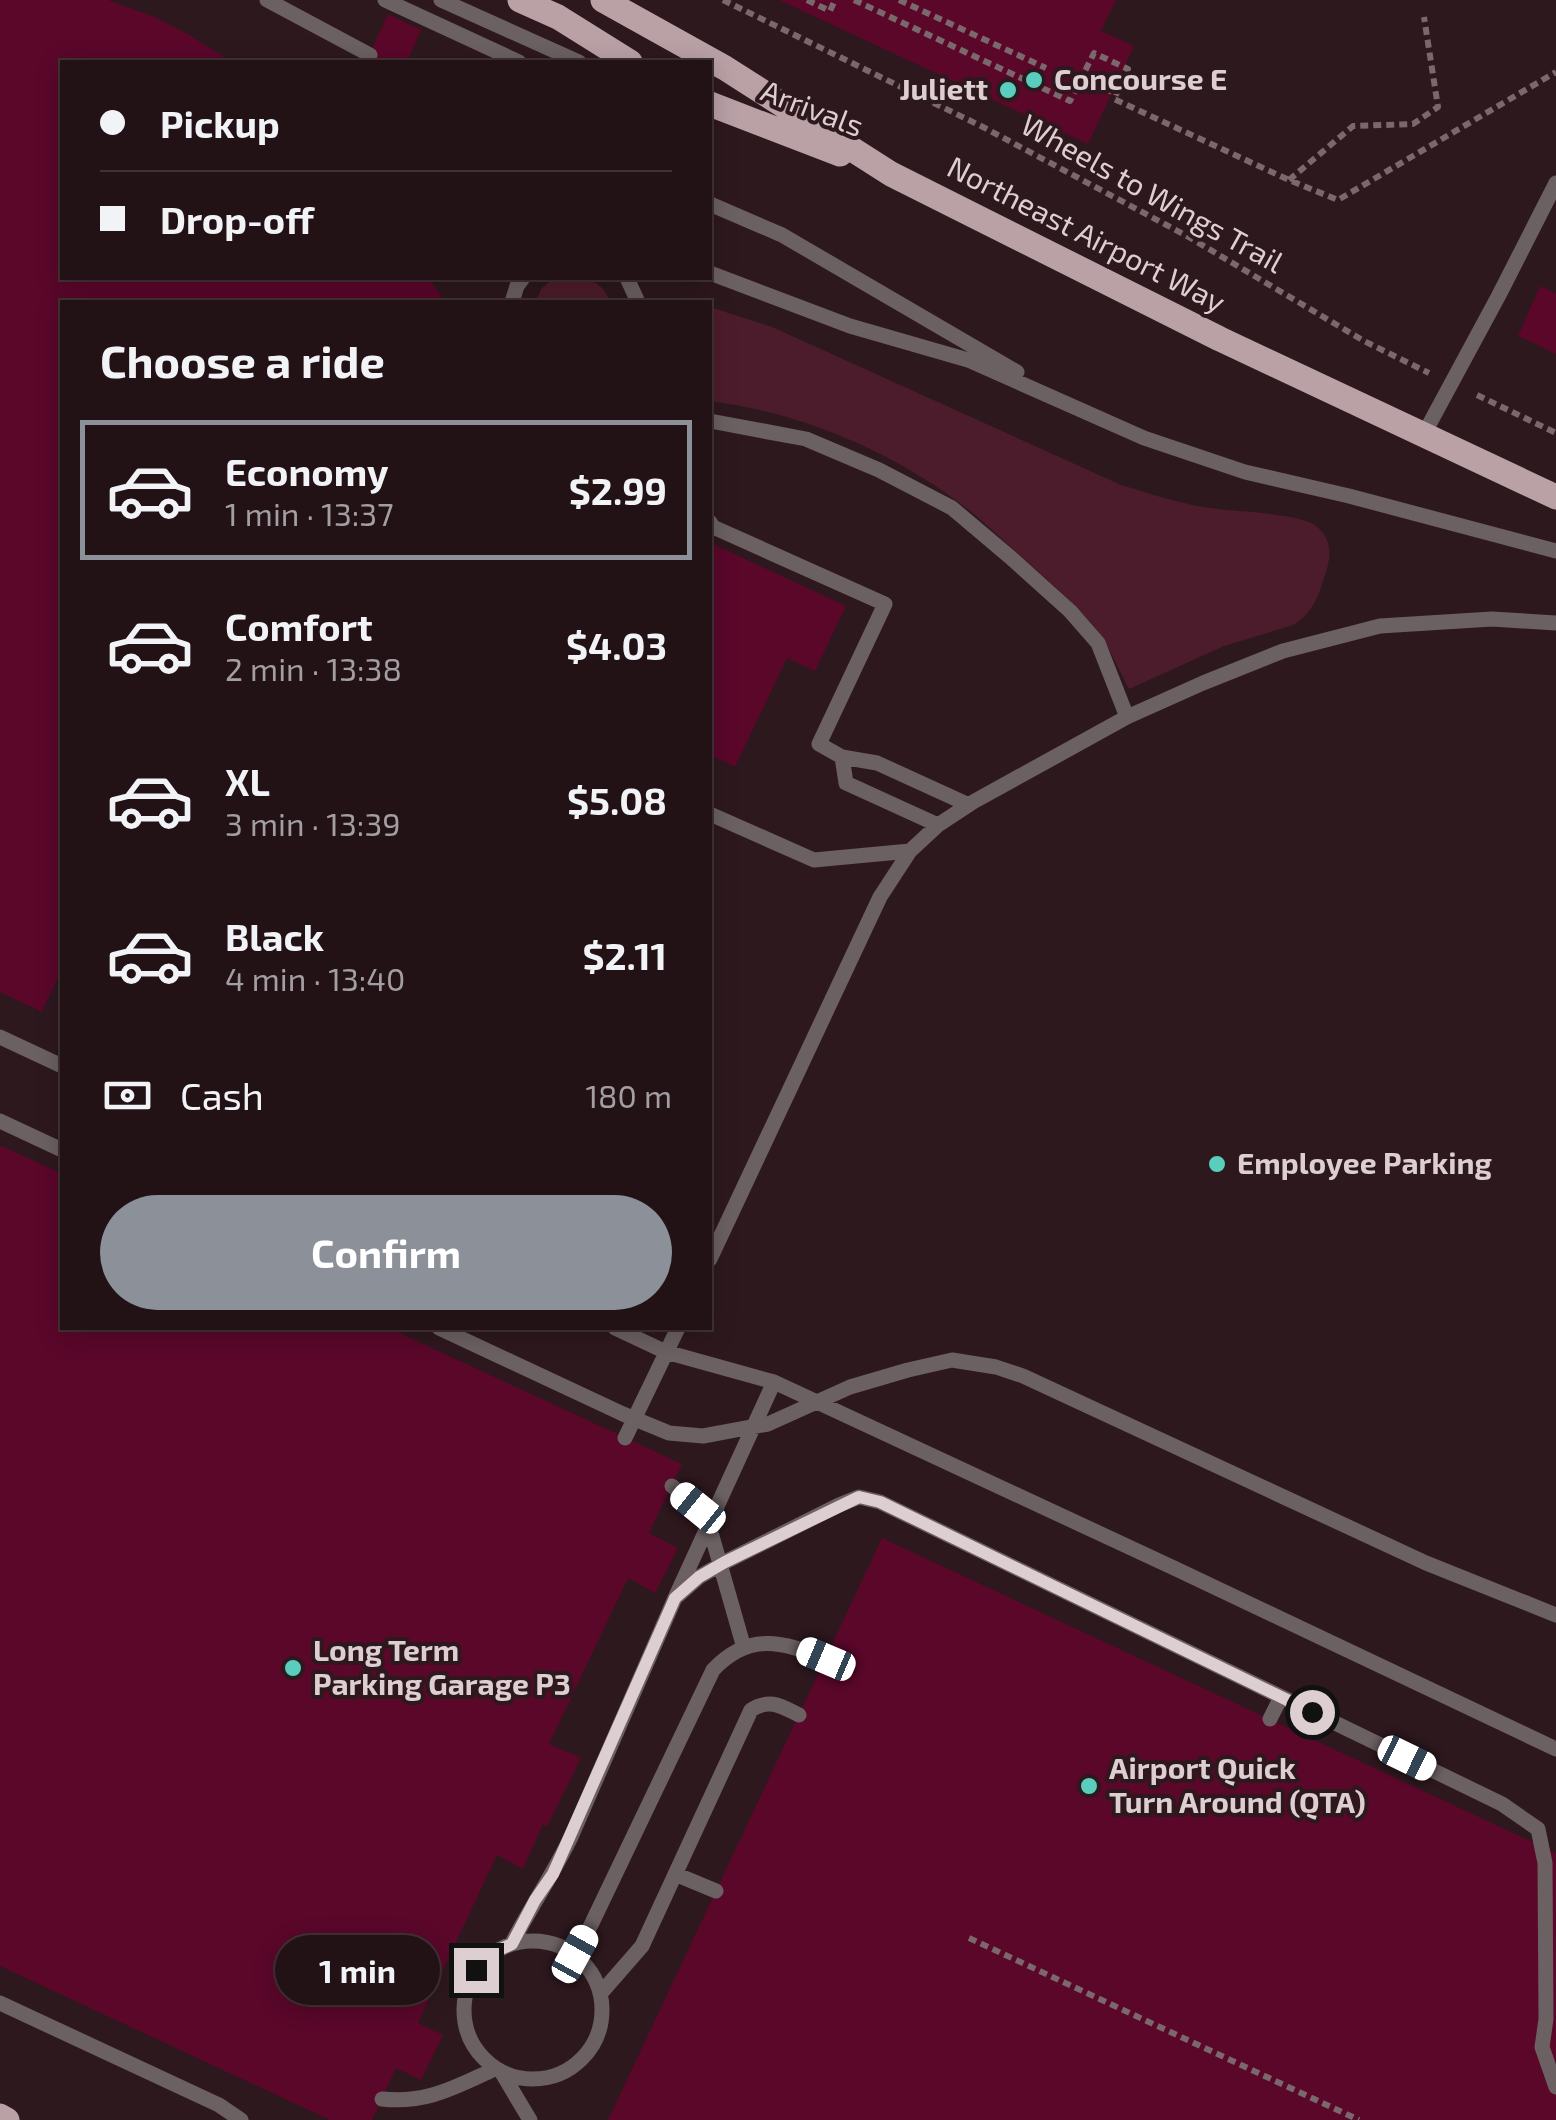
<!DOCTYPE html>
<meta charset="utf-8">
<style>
body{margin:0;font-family:"Exo 2",sans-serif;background:#2a1b1f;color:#f1f3f6;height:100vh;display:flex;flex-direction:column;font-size:38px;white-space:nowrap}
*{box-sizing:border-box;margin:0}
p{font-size:32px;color:#a29ea1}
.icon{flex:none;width:55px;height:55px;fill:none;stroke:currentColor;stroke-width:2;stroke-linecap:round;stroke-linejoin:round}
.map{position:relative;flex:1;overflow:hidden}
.details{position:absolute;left:60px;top:300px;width:652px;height:1030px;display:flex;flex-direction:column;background:#221216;border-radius:0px;box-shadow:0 5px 25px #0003,0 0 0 2px #3f3235}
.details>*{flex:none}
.top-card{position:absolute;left:60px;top:60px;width:652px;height:220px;border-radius:0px;box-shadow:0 5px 25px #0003,0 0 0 2px #3f3235;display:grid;align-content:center;height:220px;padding:0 40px;background:#221216}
.end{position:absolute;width:45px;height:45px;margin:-22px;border:12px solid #ddced1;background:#111;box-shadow:0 0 0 5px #111}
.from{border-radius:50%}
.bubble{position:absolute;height:70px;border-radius:35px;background:#221216;box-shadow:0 5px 25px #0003,0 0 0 2px #3f3235;font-size:32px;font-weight:700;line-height:70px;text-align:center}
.car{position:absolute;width:30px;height:60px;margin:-30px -15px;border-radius:12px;box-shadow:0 0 8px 2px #0007;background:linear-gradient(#fff 24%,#345 0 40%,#fff 0 76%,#345 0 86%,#fff 0)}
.top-card b{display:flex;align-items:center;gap:35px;height:95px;font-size:38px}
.top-card b+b{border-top:2px solid #3f3235}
.top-card i{width:25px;height:25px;background:#f1f3f6}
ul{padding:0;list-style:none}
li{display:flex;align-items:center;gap:30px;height:140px;margin:0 20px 15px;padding:0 20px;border:5px solid transparent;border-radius:0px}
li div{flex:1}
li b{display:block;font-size:38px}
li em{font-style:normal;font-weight:700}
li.on{border-color:#8c9099}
li>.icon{width:90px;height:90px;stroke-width:1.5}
h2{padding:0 40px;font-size:45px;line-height:120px}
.pay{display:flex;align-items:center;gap:25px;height:110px;padding:0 40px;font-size:38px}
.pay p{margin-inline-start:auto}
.button{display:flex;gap:20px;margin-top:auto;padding:20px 40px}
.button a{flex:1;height:115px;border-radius:60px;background:#8c9099;color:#fff;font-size:40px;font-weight:700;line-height:115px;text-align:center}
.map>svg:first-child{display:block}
</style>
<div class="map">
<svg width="1556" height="2120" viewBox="0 0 1556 2120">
<rect width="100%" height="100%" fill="#2d181e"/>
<path fill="#4d1c2c" d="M554,278C579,276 601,276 610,302H535L542,288Z
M710,307L772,327L1121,485C1148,493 1175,502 1203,507C1230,512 1298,512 1316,526C1333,539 1331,558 1325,575C1318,597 1313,613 1293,625L1224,646L1129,689C1119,670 1109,646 1096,629C1075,604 1049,581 1025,560C1008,545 991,528 974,514C899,454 805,413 710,401Z"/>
<path fill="#5a072a" d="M0,0H108L155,17L186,33L232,62H62V278H429L445,302H62V969L42,1012L0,992Z
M779,0H1116L1101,31L1134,46L1088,144Z
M388,14L421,30L407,62H366Z
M1540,286L1556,293V354L1518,336Z
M713,544L846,606L815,671L787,658L735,767L710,755V550Z
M0,1145L62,1174V1328H389L682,1464L649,1533L678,1548L655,1593L628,1578L549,1744L581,1758L547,1827L543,1824L523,1869L497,1855L418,2023L443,2035L421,2080L396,2068L372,2120H330L0,1966Z
M882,1538L1556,1853V2120H608Z"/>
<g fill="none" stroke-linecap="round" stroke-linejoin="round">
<path stroke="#7b686d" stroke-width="6" stroke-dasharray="8 5" stroke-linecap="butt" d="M723,0L983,127L1187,236L1364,341L1429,373
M807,0L830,11L835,0
M854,0L1070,101L1094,53L1128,69L1114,99L1289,180L1338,200L1556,72
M899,0L1046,68
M1081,78L1117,94
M1289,180L1353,126L1413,124L1438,107L1424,17
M1477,395L1556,433
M969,1938L1359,2120"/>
<path stroke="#6b6062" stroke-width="15" d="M267,0L370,55
M385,0L519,62
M441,0L579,62
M710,204L782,235L1017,372
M710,273L850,326L968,360L1144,438L1245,472L1349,496L1556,551
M627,278L638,302
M512,302L517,286L523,278
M710,421L806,439L879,470L952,508L1010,557L1070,611L1098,643L1127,717
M1424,434L1499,295L1556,183
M710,522L713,527L885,604L819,744L842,757
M710,814L814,860L910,851
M938,825L846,783L842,757L877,763L969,805
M0,1037L62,1066
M0,1121L62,1150
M710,1259L880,897L910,851L938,825L973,802L1127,717L1203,683L1283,651L1380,626L1492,619L1556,623
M439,1328L623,1414L669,1433L703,1436L768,1424L850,1387L908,1370L952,1360L996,1367L1023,1376L1426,1563L1556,1615
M615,1328L666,1352L774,1382L1174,1568L1556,1749
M625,1438L678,1328
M672,1486L698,1507L712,1536L744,1648
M675,1598L699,1577L725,1562L839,1505L859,1497L880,1502L1502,1804L1538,1829L1545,1863L1546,2019L1542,2047L1556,2087
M1270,1719L1281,1697
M675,1874L716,1891
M464 2010a69 69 0 1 1 138 0a69 69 0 1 1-138 0Z
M512,1943C531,1907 553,1874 571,1837L675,1598L774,1382
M575,1954L591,1925L713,1670C749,1632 783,1641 825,1659
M601,1993L642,1946L751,1710C770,1698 781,1706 799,1715
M0,2003L219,2105L241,2120
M502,2073L530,2120
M382,2099C427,2104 455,2087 495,2069"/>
<path stroke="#b9a1a6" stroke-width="25" d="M520,0L558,17L630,62
M603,0L725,68L891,174L1220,339L1556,497
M710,104L840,154
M0,2116L7,2120"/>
</g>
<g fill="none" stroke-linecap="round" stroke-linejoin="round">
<path stroke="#ddced1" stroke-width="12" d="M476,1970L492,1953L512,1944L535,1900L553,1874L675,1598L699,1577L725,1562L859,1497L880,1502L1312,1712"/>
</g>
<g fill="#5acebd" stroke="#2d181e" stroke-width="4">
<circle cx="1034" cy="80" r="10"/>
<circle cx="1008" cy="90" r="10"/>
<circle cx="1217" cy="1164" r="10"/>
<circle cx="293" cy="1668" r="10"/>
<circle cx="1089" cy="1786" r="10"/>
</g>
<g text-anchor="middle" stroke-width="8" stroke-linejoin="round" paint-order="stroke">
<g font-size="30" font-weight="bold" fill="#ddced1" stroke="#2d181e" text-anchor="start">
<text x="1054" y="90">Concourse E</text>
<text x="988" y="100" text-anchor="end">Juliett</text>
<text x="1237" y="1174">Employee Parking</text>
<text x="313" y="1661">Long Term<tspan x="313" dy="34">Parking Garage P3</tspan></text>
<text x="1109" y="1779">Airport Quick<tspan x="1109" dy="34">Turn Around (QTA)</tspan></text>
</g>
<g font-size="30" fill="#ddced1" stroke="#2d181e">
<text transform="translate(812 109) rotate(21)" y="10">Arrivals</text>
<text transform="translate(1152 194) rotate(29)" y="10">Wheels to Wings Trail</text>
<text transform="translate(1086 235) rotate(27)" y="10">Northeast Airport Way</text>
</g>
</g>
</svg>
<i class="end from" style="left:1312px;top:1712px"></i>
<i class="end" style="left:476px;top:1970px"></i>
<div class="bubble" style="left:275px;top:1935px;width:165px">1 min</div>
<i class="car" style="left:698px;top:1508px;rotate:309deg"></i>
<i class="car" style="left:826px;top:1659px;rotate:293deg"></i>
<i class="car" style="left:1407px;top:1758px;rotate:116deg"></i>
<i class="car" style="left:575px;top:1954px;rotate:29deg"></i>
<div class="top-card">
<b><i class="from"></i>Pickup</b>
<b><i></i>Drop-off</b>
</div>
<section class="details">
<h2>Choose a ride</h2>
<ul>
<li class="on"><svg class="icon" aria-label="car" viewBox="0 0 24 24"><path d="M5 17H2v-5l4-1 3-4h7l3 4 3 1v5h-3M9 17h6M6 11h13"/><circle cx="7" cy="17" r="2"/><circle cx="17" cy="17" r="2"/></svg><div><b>Economy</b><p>1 min · 13:37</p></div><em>$2.99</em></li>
<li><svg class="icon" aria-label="car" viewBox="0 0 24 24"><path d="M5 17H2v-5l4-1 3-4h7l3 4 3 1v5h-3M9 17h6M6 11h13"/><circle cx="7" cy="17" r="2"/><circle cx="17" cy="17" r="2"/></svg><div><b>Comfort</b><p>2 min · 13:38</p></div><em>$4.03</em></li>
<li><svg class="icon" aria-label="car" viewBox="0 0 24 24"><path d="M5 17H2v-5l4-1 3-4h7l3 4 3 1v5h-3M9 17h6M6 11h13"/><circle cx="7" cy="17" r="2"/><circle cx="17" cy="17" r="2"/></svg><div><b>XL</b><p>3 min · 13:39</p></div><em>$5.08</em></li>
<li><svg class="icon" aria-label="car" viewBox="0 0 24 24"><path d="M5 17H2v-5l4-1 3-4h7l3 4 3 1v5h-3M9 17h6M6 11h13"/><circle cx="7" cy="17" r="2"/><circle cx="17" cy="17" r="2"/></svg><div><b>Black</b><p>4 min · 13:40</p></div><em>$2.11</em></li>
</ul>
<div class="pay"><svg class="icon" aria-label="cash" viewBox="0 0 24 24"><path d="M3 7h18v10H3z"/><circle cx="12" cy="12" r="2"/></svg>Cash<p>180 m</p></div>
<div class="button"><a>Confirm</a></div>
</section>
</div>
